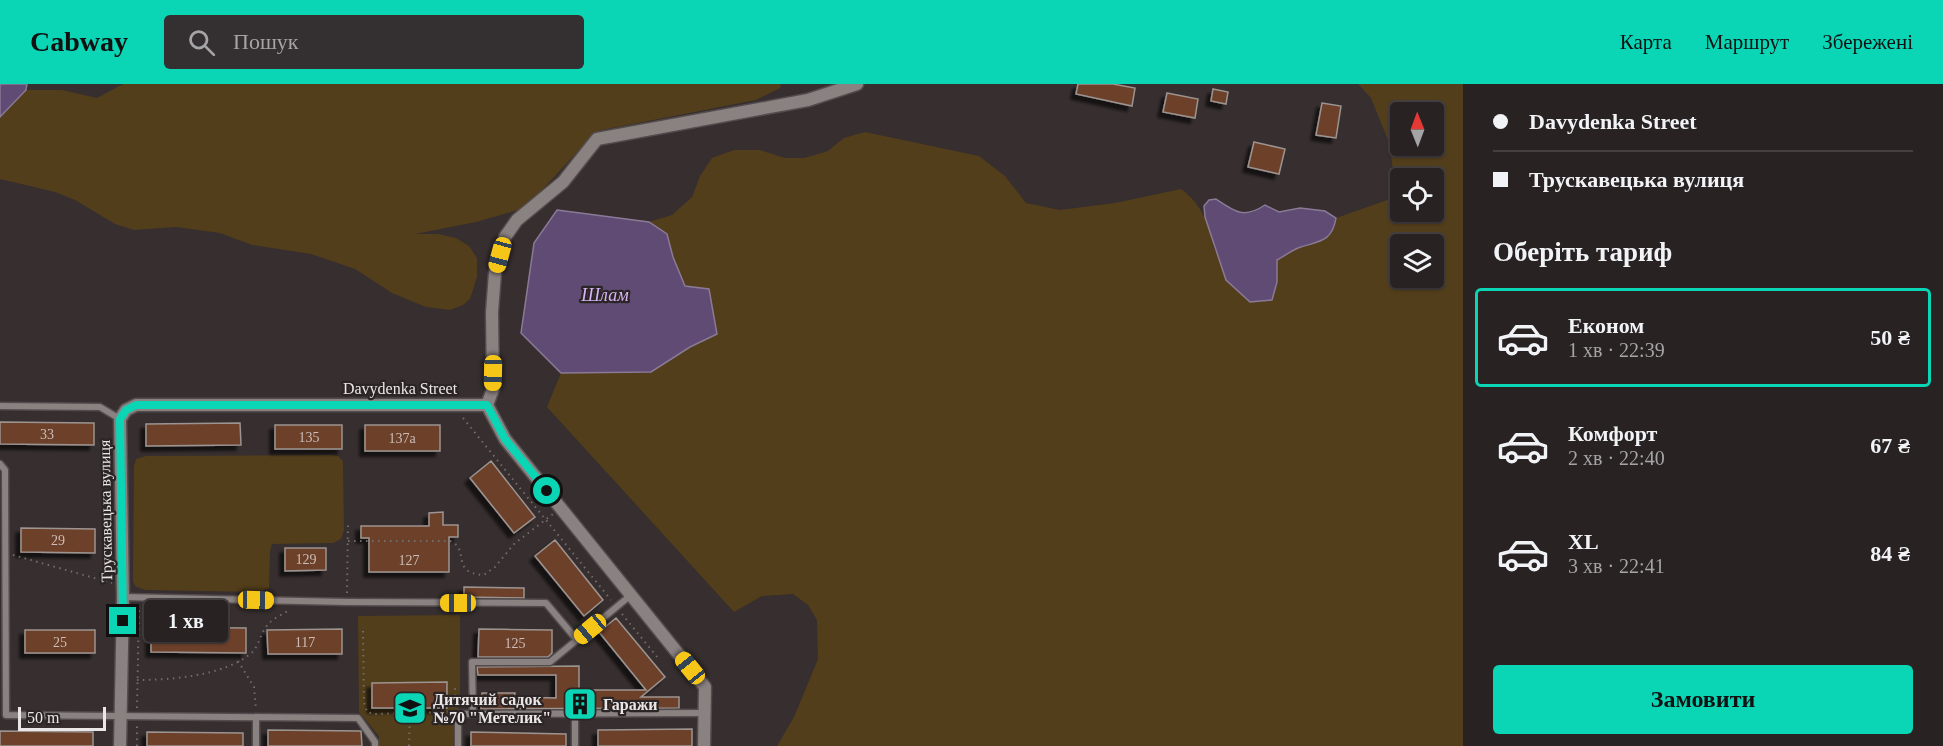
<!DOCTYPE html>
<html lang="uk">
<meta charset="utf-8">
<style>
body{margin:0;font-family:Georgia,serif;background:#342f30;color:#f1f3f6;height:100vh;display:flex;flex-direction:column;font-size:22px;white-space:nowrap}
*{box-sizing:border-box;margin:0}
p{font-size:20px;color:#a5a4a6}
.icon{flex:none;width:33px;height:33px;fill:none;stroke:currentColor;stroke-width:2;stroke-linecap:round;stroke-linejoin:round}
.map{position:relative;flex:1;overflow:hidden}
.sheet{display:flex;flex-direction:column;background:#282223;width:480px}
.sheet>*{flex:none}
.top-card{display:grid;align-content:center;height:132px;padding:0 30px;background:#282223}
.needle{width:39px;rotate:359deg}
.controls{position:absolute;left:1390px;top:18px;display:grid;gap:12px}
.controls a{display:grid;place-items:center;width:54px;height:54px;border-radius:6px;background:#282223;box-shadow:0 2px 4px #0004,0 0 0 2px #443f41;font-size:30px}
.scale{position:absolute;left:18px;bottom:15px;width:88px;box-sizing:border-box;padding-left:6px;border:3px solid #ebe6e7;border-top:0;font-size:16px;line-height:21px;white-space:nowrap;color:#ebe6e7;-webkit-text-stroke:4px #2c2525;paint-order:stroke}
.end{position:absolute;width:27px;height:27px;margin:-14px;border:8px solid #0ad5b5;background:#111;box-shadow:0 0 0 3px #111}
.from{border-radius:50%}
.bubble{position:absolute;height:42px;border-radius:6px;background:#282223;box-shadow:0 2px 4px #0004,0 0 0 2px #443f41;font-size:20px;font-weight:700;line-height:42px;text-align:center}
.car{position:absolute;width:18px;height:36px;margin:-18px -9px;border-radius:8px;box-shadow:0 0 4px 2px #0007;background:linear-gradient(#f5c518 24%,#345 0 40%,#f5c518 0 76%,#345 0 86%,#f5c518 0)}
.top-card b{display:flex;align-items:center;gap:21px;height:57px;font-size:22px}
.top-card b+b{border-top:2px solid #443f41}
.top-card i{width:15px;height:15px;background:#f1f3f6}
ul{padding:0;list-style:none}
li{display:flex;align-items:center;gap:18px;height:99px;margin:0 12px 9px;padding:0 18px;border:3px solid transparent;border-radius:6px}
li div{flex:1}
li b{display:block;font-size:22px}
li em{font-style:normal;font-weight:700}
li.on{border-color:#0ad5b5}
li>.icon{width:54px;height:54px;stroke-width:1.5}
h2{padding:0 30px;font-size:27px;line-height:72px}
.primary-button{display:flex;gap:12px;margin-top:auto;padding:12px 30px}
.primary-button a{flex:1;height:69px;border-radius:6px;background:#0ad5b5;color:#111;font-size:24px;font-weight:700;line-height:69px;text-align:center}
header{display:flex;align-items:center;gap:36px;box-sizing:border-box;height:84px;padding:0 30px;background:#0ad5b5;color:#111}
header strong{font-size:28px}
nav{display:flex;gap:33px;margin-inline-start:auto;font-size:21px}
.search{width:420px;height:54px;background:#342f30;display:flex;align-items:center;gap:15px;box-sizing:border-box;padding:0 21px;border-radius:6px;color:#a5a4a6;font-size:22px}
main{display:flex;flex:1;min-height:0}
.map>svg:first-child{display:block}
</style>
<header>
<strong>Cabway</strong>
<div class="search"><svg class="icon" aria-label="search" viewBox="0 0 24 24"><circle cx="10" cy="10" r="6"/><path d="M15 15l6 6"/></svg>Пошук</div>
<nav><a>Карта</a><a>Маршрут</a><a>Збережені</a></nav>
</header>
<main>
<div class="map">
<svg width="1463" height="662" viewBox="0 0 1463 662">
<defs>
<filter id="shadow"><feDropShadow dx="-5" dy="5" stdDeviation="1.5" flood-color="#0009"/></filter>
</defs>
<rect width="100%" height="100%" fill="#362e2f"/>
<path fill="#523e1b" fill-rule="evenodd" d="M123,0H781L780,4L756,16L597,47L525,124L476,138L415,150H438L456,154L469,162L477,174V193L470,215L463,221L450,226L426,223L392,209L355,185L311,170L252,161L220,149L176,143L134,146L115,140L75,116L55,108L0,95V33L26,6H62L97,14Z
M1358,0H1463V662H777L794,633L818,575L817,536L808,521L793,510L762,512L734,528L547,323L561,289L651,288L690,263L717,250L685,202L673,173L667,150L649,138L672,131L692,113L700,92L712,74L734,66H760L785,74H804L828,67L844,54L865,48L979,72L1005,92L1026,119L1060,126L1115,119L1181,105C1205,123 1207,140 1215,167L1277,198V176C1284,172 1291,167 1298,164C1318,157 1332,159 1336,134L1396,113L1390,61L1371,14ZM1401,28H1434V62H1401ZM1401,94H1434V128H1401ZM1401,160H1434V194H1401Z
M332,371L338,372L343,377L344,446L341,455L333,459L272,460L270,467L269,504L259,508L146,506L136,503L133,498V491L134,382L136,375L146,372Z
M460,531V622L454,631L453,662H379V652L359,628L358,532Z"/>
<path fill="#604b74" stroke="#8a7a96" stroke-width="1.5" d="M0,0H27L26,6L0,33Z
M1216,115C1235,128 1244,135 1265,121L1279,128L1300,124L1325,127L1336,134C1332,159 1318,157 1298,164C1291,167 1284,172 1277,176V198L1272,216L1250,218L1226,196L1205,133L1204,122L1209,116Z
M557,126L649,138L667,150L673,173L685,202L709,205L717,250L690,263L651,288L561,289L521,249L534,159Z"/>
<path fill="#6d412c" stroke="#9c9490" stroke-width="1.5" filter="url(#shadow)" d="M1078,0H1113L1135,4L1132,22L1076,10Z
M1213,5L1228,8L1226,20L1211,17Z
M1167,9L1198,15L1195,34L1163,28Z
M1322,19L1341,22L1336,54L1316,51Z
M1254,58L1285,65L1279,90L1248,83Z
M0,338L94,339V361L0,360Z
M240,339L241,361L146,362V340Z
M275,341H342V365H275Z
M365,341H440V367H365Z
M491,377L535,433L514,449L470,394Z
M443,428V441H458V453H449V488H369V454H361V442H429V429Z
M21,444L95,445V469L21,468Z
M555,456L603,516L584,532L535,472Z
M285,464H326V486L285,487Z
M464,503L524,504V514L464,513Z
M616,534L665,593L641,613H679V624L481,625L482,609H515L514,613L556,614V591H478L477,583L579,582V606H646L599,548Z
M151,543L246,544V569L151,568Z
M342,545V570H268L267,546Z
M479,545L552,546V569L548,573H478Z
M25,546H95V569H25Z
M447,598V624H372V599Z
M692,645V662H598V646Z
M268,646L361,647L362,662H268Z
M0,647L93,648V662H0Z
M147,648L243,649V662H147Z
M471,648L566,650V662H471Z"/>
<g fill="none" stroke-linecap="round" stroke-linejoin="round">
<g stroke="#534c4d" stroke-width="9">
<path id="service" d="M0,322L100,323L120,335
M0,380L5,386L6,631L358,634L375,658V662
M123,513L347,518L546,519L577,556
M473,630L472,578H550L631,511
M256,633V662
M458,662V630L704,629
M575,662V630"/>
</g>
<g stroke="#534c4d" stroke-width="15">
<path id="minor" d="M487,321L493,305L492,228L495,189L505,153L517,136L563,98L597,55L808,16L857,0
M487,321L505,355L705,603L704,662
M120,662L123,513L120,335L126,326L136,321H487"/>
</g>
<path stroke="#736c6d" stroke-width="2" stroke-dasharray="1.5 4.5" stroke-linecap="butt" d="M463,334L611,516
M348,457H450C471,465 449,489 484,491L495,483L514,460L553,430
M13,471L112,499
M347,509L348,438
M622,530L658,574
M363,547L364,618L367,628L374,630L450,628
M238,577L254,603L256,626
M137,596C171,596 221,592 249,571C259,564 259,552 266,543C270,536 281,531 288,527
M452,623L455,618V601
M137,624L139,522
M137,662V639
M409,662L410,624"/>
<use href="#service" stroke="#8a8181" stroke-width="6"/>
<use href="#minor" stroke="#8a8181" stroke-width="12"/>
</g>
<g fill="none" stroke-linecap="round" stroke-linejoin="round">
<path stroke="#0ad5b5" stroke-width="8" d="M123,537L120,335L126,326L136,321H487L505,355L547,407"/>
</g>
<defs>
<g id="building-square" transform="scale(1.725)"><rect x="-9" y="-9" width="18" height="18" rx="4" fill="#0ad5b5" stroke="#2c2525"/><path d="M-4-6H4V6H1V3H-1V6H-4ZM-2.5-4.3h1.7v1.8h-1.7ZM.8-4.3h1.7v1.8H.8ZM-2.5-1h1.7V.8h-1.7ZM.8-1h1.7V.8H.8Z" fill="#111"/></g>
<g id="school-square" transform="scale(1.725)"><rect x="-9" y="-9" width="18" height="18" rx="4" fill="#0ad5b5" stroke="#2c2525"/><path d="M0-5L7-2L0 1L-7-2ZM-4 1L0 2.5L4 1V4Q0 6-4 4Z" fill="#111"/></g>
</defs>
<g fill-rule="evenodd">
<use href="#building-square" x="580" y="620"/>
<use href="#school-square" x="410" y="624"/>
</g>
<g text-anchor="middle" stroke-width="4.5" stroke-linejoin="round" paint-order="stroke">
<g font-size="14" fill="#ccbdb8">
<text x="47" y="355">33</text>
<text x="309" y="358">135</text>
<text x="402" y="359">137а</text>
<text x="58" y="461">29</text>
<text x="306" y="480">129</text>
<text x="409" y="481">127</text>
<text x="60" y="563">25</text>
<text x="305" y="563">117</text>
<text x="515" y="564">125</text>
</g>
<g font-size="16" fill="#ebe6e7" stroke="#2c2525">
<text x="400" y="310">Davydenka Street</text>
<text transform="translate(105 427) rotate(-91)" y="6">Трускавецька вулиця</text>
</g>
<g font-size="16" font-weight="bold" fill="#ebe6e7" stroke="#2c2525" text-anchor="start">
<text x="433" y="621">Дитячий садок<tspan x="433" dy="18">№70 "Метелик"</tspan></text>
<text x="603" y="626">Гаражи</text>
</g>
<g font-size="18" font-style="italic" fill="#d8b5f9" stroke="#2c2525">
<text x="605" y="217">Шлам</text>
</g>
</g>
</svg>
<div class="controls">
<a><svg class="needle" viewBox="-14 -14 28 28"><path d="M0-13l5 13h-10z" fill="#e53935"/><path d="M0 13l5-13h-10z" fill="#a5a4a6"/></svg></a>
<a><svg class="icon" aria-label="locate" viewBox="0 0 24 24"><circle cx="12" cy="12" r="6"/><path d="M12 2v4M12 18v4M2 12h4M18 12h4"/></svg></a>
<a><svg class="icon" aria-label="layers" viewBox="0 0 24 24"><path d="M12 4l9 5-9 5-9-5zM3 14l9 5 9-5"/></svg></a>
</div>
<div class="scale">50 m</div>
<i class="end from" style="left:547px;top:407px"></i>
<i class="end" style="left:123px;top:537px"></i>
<div class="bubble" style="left:144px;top:516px;width:84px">1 хв</div>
<i class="car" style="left:500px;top:171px;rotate:195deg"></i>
<i class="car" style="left:493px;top:289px;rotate:181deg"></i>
<i class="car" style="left:256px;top:516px;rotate:91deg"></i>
<i class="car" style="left:458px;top:519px;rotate:270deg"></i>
<i class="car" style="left:590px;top:545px;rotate:230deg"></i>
<i class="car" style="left:690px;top:584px;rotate:321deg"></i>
</div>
<section class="sheet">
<div class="top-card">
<b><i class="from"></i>Davydenka Street</b>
<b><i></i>Трускавецька вулиця</b>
</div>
<h2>Оберіть тариф</h2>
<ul>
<li class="on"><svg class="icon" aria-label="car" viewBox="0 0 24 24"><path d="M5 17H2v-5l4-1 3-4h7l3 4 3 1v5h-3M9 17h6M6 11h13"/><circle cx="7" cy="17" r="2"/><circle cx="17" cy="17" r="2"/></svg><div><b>Економ</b><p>1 хв · 22:39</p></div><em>50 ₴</em></li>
<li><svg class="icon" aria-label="car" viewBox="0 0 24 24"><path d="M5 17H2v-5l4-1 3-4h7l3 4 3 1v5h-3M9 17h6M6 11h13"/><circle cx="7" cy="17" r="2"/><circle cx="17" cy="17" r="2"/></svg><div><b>Комфорт</b><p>2 хв · 22:40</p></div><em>67 ₴</em></li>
<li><svg class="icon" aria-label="car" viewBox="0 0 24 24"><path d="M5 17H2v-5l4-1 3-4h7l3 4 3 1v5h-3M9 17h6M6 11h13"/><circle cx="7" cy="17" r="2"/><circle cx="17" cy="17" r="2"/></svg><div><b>XL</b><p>3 хв · 22:41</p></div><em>84 ₴</em></li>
</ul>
<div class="primary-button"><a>Замовити</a></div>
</section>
</main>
